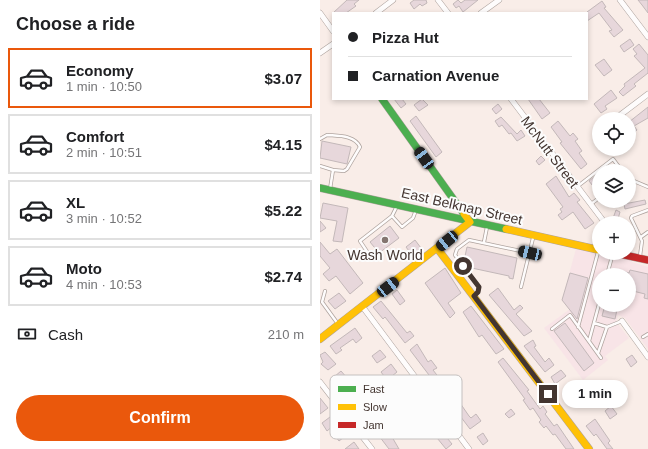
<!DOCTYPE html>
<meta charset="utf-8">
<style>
body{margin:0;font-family:Helvetica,sans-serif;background:#f6f6f6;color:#202124;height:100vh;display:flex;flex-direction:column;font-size:15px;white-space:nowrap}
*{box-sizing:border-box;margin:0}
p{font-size:13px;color:#757577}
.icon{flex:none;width:22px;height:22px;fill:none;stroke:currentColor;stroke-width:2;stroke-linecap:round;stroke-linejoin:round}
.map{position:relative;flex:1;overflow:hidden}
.panel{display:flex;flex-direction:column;background:#fff;width:320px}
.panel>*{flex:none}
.top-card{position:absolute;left:12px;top:12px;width:256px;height:88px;border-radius:0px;box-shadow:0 2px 6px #0003;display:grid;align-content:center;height:88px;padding:0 16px;background:#fff}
.fabs{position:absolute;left:272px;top:112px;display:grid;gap:8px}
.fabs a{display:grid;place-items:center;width:44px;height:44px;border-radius:50%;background:#fff;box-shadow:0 2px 6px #0003;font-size:20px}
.end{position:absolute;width:18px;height:18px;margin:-9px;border:5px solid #433530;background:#fff;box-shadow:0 0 0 2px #fff}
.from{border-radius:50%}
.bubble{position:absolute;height:28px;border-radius:14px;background:#fff;box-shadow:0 2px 6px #0003;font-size:13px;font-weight:700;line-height:28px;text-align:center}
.car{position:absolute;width:12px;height:24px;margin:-12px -6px;border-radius:5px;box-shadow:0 0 3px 1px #0007;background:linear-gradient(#222 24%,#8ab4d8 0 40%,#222 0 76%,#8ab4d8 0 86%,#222 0)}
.top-card b{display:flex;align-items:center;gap:14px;height:38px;font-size:15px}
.top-card b+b{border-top:1px solid #e0e0e0}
.top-card i{width:10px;height:10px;background:#202124}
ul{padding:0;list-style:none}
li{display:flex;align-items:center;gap:12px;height:60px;margin:0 8px 6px;padding:0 8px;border:2px solid #e0e0e0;border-radius:0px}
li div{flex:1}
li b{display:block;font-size:15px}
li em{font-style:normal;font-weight:700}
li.current{border-color:#ea580c}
li>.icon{width:36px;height:36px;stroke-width:1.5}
h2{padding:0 16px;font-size:18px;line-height:48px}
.pay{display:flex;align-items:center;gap:10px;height:44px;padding:0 16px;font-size:15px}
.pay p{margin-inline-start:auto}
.action{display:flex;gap:8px;margin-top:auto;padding:8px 16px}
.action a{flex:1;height:46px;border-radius:24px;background:#ea580c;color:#fff;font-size:16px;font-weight:700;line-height:46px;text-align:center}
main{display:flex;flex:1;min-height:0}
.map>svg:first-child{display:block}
</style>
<main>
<section class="panel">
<h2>Choose a ride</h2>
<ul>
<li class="current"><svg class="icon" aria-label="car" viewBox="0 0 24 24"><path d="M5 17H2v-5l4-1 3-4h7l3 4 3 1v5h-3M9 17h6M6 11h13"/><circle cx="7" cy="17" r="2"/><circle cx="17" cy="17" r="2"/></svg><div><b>Economy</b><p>1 min · 10:50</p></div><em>$3.07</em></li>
<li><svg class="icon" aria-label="car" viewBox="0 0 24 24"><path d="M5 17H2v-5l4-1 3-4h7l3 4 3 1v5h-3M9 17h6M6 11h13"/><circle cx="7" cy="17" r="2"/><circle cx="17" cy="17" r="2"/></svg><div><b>Comfort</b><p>2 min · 10:51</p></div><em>$4.15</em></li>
<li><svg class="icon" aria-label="car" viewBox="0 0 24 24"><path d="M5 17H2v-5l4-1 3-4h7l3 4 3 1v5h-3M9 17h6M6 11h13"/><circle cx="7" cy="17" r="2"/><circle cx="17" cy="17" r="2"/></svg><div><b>XL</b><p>3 min · 10:52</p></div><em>$5.22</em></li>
<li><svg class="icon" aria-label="car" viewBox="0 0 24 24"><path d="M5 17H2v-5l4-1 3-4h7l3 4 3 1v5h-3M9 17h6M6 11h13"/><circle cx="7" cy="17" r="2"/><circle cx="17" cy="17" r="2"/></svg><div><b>Moto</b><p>4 min · 10:53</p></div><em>$2.74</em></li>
</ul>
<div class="pay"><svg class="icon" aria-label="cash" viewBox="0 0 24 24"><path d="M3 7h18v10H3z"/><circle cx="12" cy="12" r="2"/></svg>Cash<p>210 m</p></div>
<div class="action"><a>Confirm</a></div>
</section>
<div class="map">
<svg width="328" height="449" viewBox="0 0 328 449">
<rect width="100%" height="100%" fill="#f9ede8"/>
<path fill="#f8e4e7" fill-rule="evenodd" d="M257,245L279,253H295L313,257L312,262L328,267V349L305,318L298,315L296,322L309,338L285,356L288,360L263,380L224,328L250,309L242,300ZM279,275H309V305H279Z"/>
<path fill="#e7d7db" stroke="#c3b8b9" d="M27,0H39L34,4L36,6L26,13H13Z
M94,0H106L107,3L102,6L100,4L94,9L90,3Z
M138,0L141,3L145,0H158L143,12L139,6L136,8L133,4Z
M318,0H328V13L322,5Z
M282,1L286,7L284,8L303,30L294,37L289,31L292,30L279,13L267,21V12Z
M310,39L314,45L304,52L300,46Z
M319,44L328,55V73L314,84L316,86L303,96L299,92L305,86L304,84L325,68L314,56L317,54L313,49Z
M284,59L292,70L284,76L275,65Z
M291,90L297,98L285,106L287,109L281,113L274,104Z
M74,99H82L86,104L81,108Z
M102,99L108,105L99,111L94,105Z
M208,99H219L230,113L222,119Z
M178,104L182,109L176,114L172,109Z
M328,107V118L314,126L317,130L309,136V122Z
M96,116L122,152L116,157L90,121Z
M181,117L197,134L201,130L205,136L197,141L191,133L189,134L182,125L179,127L175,121Z
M238,121L250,136L253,133L258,139L255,141L262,151L259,153L267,164L261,169L240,143L242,142L231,127Z
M2,141L31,147L27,164L0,158Z
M221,156L225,160L219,165L216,161Z
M279,173V188L276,190L269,181Z
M236,176L249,197L254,193L260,200L257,202L274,223L265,229L253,212L242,220L238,215L242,212L240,209L243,207L226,184Z
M325,200L326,204L305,209L304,204Z
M3,203L28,208L22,242L13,241L17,221L0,218Z
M296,210L300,212L297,222L292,221Z
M0,221L6,228L0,232Z
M70,226L79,238L59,253L50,242Z
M95,240L101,248L92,255L86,247Z
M0,242L10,254L17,249L43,283L30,294L16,276L9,281L3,274L10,268L0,256Z
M147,247L197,258L193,279L189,278V276L147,267L148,262L144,261Z
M125,268L141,293L128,303L135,313L130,318L105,283Z
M294,269L309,273L310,270L328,274V299L324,298L325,294L309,290V275H293Z
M250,273L268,278L257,319L242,300Z
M178,288L194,310L200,305L203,308L196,314L212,331L204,336L169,295Z
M77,290L85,301L80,305L72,294Z
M19,293L26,301L15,309L8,301Z
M61,301L87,333L90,331L94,336L85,343L65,317L63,319L53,307Z
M285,305H298L295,319L282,316Z
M151,306L184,349L176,354L162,335L159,337L143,312Z
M245,323L274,363L264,371L234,331Z
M35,328L42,338L36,343L33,339L20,348L22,350L16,354L10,346Z
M213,340L216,346L214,347L225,362L229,358L234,365L225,372L204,346Z
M97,344L108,362L111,360L117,368L113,370L127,388L129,387L149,416L151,418L156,414L161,421L150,429L90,350Z
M60,350L66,357L57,363L52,356Z
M5,352L16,364L8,370L1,364L3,362L0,355Z
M312,355L317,362L311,367L306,359Z
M183,358L209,390L207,391L220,409L223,406L227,412L225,414L234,426L237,424L254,449H246L235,434L233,435L226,426L224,428L219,422L221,420L213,408L210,410L203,400L205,399L178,362Z
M71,364L77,372L67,380L61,372Z
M241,370L246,376L235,384L231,377Z
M21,371L40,393L46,402L43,404L52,416L56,413L65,425L79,449H69L56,432L53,434L50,429L52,427L14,377Z
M0,398L8,408L0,414Z
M291,406L297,414L290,419L285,411Z
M191,409L195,414L189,418L185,414Z
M14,416L28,434L19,441L16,437L19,435L13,426L7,431L2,423L10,417L12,419Z
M275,419L290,441L288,443L293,449H287L276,434L274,436L266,426Z
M114,422L132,444L126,449L113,433L109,437L104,430Z
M163,433L168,441L163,445L157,437Z
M34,442L39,449H25Z"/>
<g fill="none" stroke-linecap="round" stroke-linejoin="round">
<g stroke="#aea39e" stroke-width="4">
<path id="lane" d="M0,139L7,135C18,136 35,135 40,147L27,169L24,171L13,170L10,189
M0,166L13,170
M309,179L328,187
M258,186L293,159L302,171
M271,204L279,198
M72,216L82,227L93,218L96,210
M321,237L328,232
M164,242L167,227
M48,253L40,241L72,216L76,208
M320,256L322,241L311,218L312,216L328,210
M287,275L293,253
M201,287L213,238
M5,291L2,302L18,324
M154,296L158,292L159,287L135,255L137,249L149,240L210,253
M274,323L287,327L302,321
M258,327L278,252
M232,329L250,315L281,358
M323,337L328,334
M269,341L279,304
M278,353L287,327"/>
</g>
<g stroke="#aea39e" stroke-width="6">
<path id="street" d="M118,0L128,13
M300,0L328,37
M0,13L13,31
M56,13L73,0
M161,13L179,0
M0,53L13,44
M191,99L285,223
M295,119L328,94
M42,306L149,449
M302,321L328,357
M0,382L52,449"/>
</g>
<g stroke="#aea39e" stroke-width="8">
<path id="fast" d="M62,99L144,214
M0,188L186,229"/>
</g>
<g stroke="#aea39e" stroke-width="8">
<path id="slow" d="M186,229L279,250
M117,248L269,449
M0,339L150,222L144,214"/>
</g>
<g stroke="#aea39e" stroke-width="8">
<path id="jam" d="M295,253L328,260"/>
</g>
<use href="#lane" stroke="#fefcfc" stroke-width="2.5"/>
<use href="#street" stroke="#fefcfc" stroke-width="5"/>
<use href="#fast" stroke="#4caf50" stroke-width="7"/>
<use href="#slow" stroke="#ffc107" stroke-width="7"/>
<use href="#jam" stroke="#c62828" stroke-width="7"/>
</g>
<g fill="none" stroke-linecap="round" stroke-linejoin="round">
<path stroke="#433530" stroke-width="5" d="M143,266L159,287L158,292L154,296L228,394"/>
</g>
<circle fill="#837570" stroke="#fcfcfc" stroke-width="1.5" cx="65" cy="240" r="4"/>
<g text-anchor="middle" stroke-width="4" stroke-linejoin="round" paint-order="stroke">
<g font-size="14" fill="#433530" stroke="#fcfcfc">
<text transform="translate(230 152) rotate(53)" y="5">McNutt Street</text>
<text transform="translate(142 206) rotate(13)" y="5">East Belknap Street</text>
</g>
<g font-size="14" fill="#433530" stroke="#fcfcfc">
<text x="65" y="260">Wash World</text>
</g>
</g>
<rect x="10" y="375" width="132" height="64" rx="6" fill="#fcfcfc" stroke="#c4c0bf" stroke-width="1"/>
<rect x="18" y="386" width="18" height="6" fill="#4caf50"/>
<rect x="18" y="404" width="18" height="6" fill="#ffc107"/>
<rect x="18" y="422" width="18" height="6" fill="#c62828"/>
<g font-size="11" fill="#433530">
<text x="43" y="393">Fast</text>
<text x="43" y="411">Slow</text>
<text x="43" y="429">Jam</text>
</g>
</svg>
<div class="fabs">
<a><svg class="icon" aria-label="locate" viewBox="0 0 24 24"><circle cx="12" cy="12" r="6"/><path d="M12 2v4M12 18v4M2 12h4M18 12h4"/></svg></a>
<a><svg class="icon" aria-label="layers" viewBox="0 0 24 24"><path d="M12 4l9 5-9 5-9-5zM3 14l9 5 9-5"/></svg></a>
<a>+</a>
<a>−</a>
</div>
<i class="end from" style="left:143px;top:266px"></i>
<i class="end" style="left:228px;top:394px"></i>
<div class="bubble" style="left:242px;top:380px;width:66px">1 min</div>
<i class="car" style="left:104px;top:158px;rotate:324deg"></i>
<i class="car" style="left:127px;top:241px;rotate:231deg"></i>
<i class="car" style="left:210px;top:253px;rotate:283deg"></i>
<i class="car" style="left:68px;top:287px;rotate:52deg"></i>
<div class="top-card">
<b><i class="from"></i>Pizza Hut</b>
<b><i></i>Carnation Avenue</b>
</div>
</div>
</main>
